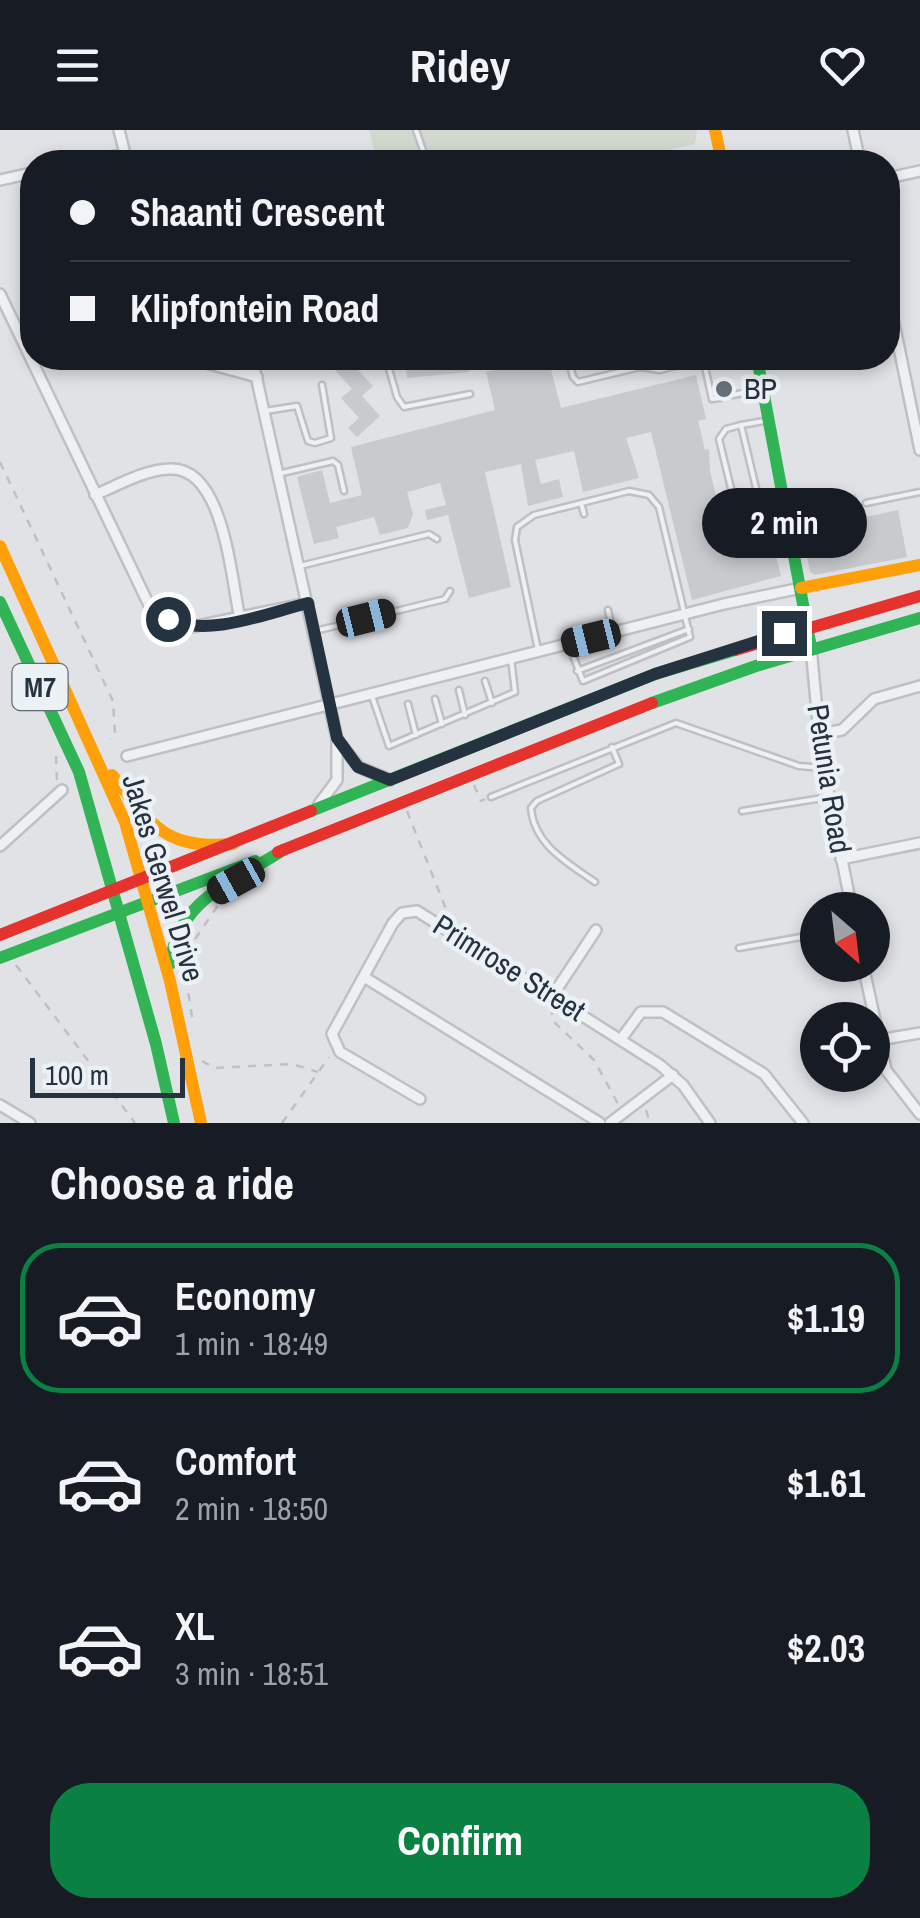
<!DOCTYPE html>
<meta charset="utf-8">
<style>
body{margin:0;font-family:"Archivo Narrow",sans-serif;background:#242831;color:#f1f3f6;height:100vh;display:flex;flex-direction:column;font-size:38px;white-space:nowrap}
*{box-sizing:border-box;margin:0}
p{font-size:32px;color:#9ea1a6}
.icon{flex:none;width:55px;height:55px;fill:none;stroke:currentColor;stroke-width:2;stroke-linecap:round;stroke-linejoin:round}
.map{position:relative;height:993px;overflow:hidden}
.panel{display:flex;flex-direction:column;background:#171b24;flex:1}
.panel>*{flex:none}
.guide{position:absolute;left:20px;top:20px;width:880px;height:220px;border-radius:40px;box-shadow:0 5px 15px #0003;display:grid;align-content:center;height:220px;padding:0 50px;background:#171b24}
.needle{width:65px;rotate:152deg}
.buttons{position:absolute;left:800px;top:762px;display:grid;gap:20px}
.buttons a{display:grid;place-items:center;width:90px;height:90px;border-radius:50%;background:#171b24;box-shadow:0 5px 15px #0003;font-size:50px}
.scale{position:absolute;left:30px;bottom:25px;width:155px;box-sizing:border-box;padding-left:10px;border:5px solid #25323f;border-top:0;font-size:28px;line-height:35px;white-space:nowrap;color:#25323f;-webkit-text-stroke:8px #ecf1f5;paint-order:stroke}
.end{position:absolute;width:45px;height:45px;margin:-22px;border:12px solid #25323f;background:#fff;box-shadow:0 0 0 5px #fff}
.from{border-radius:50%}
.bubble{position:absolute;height:70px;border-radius:35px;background:#171b24;box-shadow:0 5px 15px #0003;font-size:32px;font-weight:700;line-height:70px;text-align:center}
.car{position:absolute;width:30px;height:60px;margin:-30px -15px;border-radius:12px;box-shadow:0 0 8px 2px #0007;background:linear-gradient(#222 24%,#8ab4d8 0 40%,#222 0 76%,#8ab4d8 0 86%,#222 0)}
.guide b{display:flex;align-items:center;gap:35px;height:95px;font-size:38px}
.guide b+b{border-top:2px solid #363941}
.guide i{width:25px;height:25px;background:#f1f3f6}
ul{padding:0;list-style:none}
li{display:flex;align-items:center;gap:30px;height:150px;margin:0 20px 15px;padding:0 30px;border:5px solid transparent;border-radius:40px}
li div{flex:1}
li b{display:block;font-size:38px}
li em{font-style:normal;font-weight:700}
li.current{border-color:#0b8043}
li>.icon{width:90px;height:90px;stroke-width:1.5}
h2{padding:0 50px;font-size:45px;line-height:120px}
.action{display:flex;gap:20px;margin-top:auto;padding:20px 50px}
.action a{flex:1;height:115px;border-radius:40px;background:#0b8043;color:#fff;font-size:40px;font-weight:700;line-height:115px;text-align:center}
header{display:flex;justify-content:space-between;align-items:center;height:130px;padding:0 50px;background:#171b24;font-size:45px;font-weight:700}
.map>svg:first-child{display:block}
</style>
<header><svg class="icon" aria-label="menu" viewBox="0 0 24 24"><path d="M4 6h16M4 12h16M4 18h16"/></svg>Ridey<svg class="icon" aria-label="heart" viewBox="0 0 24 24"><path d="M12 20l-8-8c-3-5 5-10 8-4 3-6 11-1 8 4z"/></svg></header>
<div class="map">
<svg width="920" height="993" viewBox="0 0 920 993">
<rect width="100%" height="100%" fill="#e0e2e5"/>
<path fill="#d1d9cf" d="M369,0H697L695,14L614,32H377Z"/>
<path fill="#c8cacd" d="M346,228H365L355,237L373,256L362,266L380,286L357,307L348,298L359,288L341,268L352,259L334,239Z
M405,228H467L469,242L407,248Z
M495,228H548L561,278L696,245L706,289L698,291L705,320L709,319L710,341L727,410L770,400L781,446L692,470L651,302L626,308L639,348L583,362L574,321L535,330L541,354L559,349L563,367L528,376L521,334L485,342L511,457L469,468L448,385L427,390L425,380L446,375L440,353L407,362L413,384L408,398L380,405L374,387L336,397L339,408L314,414L297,347L322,340L330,373L362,365L351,317L495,280L486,242L498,239Z
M856,364L861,388L898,380L907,427L815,445L810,442L797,376Z"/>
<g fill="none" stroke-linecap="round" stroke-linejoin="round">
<g stroke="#bec0c3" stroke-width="9">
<path id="lane" d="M416,0L427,32
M386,228L397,267L404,277L470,264
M568,228L573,247L578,252L640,237L660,240L706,228
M703,228L712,269L720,268
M733,265L758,260
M265,281L297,276L308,311L315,313L331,308L322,255
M741,295L761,379L742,387L737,383L719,309L726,299Z
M741,295L764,291
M278,344L333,331L338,335L344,361
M581,373L584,384
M866,373L920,362
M300,436L429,404L437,409
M608,480L613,502
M315,501L445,469L450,461
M538,520L515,410L517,397L534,385L629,361L649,365L659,377L690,507L583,551L568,513
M577,541L689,499
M485,551L492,573
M459,560L465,585
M372,566L389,616L515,562L511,528
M435,569L442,594
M408,574L416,605
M491,667L676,593L799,636L823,638
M742,681L829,667
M595,752C568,733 534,715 531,678L537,671L619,634L612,617
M739,818L818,804"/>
</g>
<g stroke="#bec0c3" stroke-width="14">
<path id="street" d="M119,0L127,32
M853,0L860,32
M85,32L125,24
M690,32L720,26
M888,48L920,41
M0,50L32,43
M0,164L150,477L180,495L192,497L308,473
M888,164L920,320
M188,228L257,247
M252,228L337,609V650L319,674
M157,230L165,228
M95,365C118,355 144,340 169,339C224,335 231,449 240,489
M811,517L821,625L852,780
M818,604L842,600L874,569L920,556
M338,611L359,637L390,650
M127,626L724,474L801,458
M0,716L62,660
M841,729L920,713
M863,835L886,940L920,984
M364,847L600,993
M553,865L596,800
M621,909L641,882H663L764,944L803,993
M879,910L920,903
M420,969L340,922L332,904L393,793L402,783L417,781L660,935L683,955L710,993
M0,975L30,993
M610,993L673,945"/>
</g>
<path stroke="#bec1c4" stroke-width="2.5" stroke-dasharray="8 8" stroke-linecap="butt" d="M0,332L113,571L115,604L110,609
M56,626L57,652
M474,655L481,671L485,669
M407,681L448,784L445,789
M16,835L135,993
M552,877V890L594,930L618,974
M192,887L186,847L191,815L221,771
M202,931L215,938L292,934L318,942
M646,980L650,993
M282,993L329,927"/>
<use href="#lane" stroke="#eff0f2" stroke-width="4"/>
<use href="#street" stroke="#eff0f2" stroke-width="9"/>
<path stroke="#30b455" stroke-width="12" d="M757,228L811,517
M0,472L79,642L156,914L174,993
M652,573L756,536L920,488
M311,681L655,544L735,520
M0,828L255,731
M170,834C179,767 233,753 283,720"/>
<path stroke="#ff9f0a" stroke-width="12" d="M715,0L722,32
M0,416L125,692L170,851L201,993
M801,458L920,435
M112,645C152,695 164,720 233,714"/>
<path stroke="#e5322d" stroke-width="12" d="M735,520L920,466
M278,722L652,573
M0,805L311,681"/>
</g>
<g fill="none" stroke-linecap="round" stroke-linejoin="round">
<path stroke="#25323f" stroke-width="12" d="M168,489C208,508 267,483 308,473L337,608L358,637L390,650L655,544L784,503"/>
</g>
<circle fill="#667079" stroke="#ecf1f5" stroke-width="4" cx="724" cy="259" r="10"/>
<g text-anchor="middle" stroke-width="9" stroke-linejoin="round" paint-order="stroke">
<rect fill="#ecf1f5" stroke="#616b76" stroke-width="2.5" x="12.5" y="534" width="55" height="46" rx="8"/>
<g font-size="28" font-weight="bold" fill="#25323f">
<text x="40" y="567">M7</text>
</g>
<g font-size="30" fill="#25323f" stroke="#ecf1f5" text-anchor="start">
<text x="744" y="269">BP</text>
</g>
<g font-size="30" fill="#25323f" stroke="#ecf1f5">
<text transform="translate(829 649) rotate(81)" y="10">Petunia Road</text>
<text transform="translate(163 748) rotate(73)" y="10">Jakes Gerwel Drive</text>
<text transform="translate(509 838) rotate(32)" y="10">Primrose Street</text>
</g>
</g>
</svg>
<div class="buttons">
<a><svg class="needle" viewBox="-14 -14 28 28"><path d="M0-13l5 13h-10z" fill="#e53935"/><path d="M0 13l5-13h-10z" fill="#9ea1a6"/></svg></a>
<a><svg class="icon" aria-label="locate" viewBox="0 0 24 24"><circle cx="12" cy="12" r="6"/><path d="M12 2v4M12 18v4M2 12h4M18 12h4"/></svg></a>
</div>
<div class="scale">100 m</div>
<i class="end from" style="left:168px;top:489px"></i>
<i class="end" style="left:784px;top:503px"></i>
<div class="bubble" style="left:702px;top:358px;width:165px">2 min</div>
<i class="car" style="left:366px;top:488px;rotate:76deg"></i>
<i class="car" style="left:591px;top:508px;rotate:256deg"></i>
<i class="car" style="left:236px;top:751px;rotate:241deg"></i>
<div class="guide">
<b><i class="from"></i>Shaanti Crescent</b>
<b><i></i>Klipfontein Road</b>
</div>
</div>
<section class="panel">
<h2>Choose a ride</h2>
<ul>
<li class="current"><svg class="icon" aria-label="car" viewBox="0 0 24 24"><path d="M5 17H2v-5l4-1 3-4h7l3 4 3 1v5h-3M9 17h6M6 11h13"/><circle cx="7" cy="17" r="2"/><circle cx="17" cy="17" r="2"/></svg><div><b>Economy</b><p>1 min · 18:49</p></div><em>$1.19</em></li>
<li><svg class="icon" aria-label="car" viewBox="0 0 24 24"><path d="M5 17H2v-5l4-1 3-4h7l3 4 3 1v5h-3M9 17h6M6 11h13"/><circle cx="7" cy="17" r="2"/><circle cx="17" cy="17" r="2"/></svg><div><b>Comfort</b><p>2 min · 18:50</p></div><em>$1.61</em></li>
<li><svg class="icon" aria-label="car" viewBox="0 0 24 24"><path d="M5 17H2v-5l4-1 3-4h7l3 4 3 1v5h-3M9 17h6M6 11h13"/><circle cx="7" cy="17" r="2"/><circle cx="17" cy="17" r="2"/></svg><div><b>XL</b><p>3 min · 18:51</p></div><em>$2.03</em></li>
</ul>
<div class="action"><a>Confirm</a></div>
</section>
